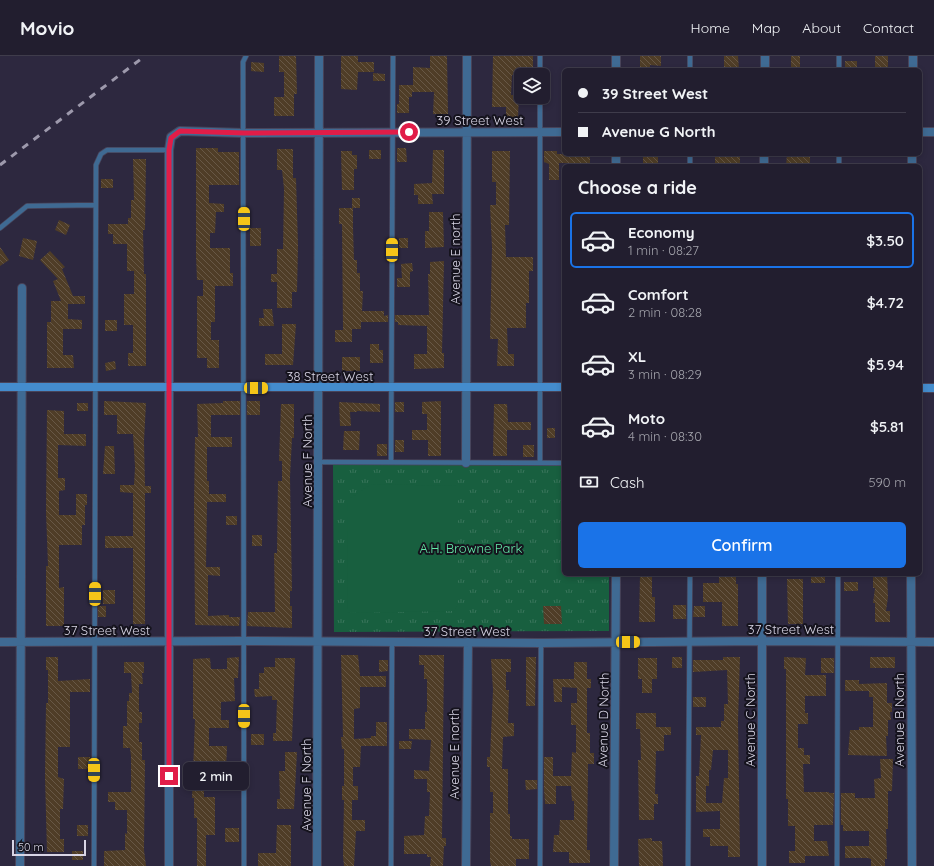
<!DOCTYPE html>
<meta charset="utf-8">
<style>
body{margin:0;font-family:Quicksand,sans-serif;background:#2e2b3b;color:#f1f3f6;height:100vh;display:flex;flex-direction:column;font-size:15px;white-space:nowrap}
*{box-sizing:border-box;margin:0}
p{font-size:13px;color:#a2a2aa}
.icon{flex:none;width:22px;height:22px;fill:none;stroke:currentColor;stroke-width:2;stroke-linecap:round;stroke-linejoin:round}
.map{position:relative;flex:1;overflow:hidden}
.panel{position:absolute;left:562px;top:108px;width:360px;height:412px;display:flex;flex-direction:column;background:#221e2f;border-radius:6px;box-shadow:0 2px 6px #0003,0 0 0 1px #3f3c4b}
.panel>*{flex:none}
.top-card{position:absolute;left:562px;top:12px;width:360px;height:88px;border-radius:6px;box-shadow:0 2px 6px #0003,0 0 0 1px #3f3c4b;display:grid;align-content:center;height:88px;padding:0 16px;background:#221e2f}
.fabs{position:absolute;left:514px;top:12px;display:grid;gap:8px}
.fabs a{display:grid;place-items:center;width:36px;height:36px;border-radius:6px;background:#221e2f;box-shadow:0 2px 6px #0003,0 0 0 1px #3f3c4b;font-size:20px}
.scale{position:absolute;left:12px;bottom:10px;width:74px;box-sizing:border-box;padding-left:4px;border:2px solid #d8d5e5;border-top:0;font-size:11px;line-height:14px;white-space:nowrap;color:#d8d5e5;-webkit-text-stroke:3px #15131d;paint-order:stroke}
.end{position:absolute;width:18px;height:18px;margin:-9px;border:5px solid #e11d48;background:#fff;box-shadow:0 0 0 2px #fff}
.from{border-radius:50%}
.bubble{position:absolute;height:28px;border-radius:6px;background:#221e2f;box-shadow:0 2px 6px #0003,0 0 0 1px #3f3c4b;font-size:13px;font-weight:600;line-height:28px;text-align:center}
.car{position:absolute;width:12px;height:24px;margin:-12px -6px;border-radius:5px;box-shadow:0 0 3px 1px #0007;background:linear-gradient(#f5c518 24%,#345 0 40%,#f5c518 0 76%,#345 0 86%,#f5c518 0)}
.top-card b{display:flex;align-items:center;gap:14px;height:38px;font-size:15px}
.top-card b+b{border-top:1px solid #3f3c4b}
.top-card i{width:10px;height:10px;background:#f1f3f6}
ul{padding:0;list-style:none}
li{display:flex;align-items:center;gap:12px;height:56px;margin:0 8px 6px;padding:0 8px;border:2px solid transparent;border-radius:6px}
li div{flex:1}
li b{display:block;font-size:15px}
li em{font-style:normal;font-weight:600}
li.current{border-color:#1a73e8}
li>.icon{width:36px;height:36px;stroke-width:1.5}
h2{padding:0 16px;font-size:18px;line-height:48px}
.pay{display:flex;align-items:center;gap:10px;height:44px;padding:0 16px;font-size:15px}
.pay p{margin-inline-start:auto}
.primary-button{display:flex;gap:8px;margin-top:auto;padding:8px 16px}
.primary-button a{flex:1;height:46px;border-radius:6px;background:#1a73e8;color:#fff;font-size:16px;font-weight:600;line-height:46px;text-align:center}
header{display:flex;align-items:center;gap:24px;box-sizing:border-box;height:56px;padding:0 20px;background:#221e2f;border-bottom:1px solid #3f3c4b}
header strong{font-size:19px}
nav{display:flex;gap:22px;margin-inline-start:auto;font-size:14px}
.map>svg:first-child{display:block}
</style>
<header>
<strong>Movio</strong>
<nav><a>Home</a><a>Map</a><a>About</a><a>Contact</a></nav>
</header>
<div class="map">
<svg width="934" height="810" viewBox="0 0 934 810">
<defs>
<pattern id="park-tufts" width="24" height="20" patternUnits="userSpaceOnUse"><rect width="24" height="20" fill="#185f3f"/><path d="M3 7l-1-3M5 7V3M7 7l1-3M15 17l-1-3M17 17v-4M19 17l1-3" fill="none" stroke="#39755b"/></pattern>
<pattern id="building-back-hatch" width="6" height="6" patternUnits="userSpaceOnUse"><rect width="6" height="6" fill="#4f3d27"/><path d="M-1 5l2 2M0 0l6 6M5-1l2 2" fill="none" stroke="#685846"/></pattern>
</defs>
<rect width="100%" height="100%" fill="#2d283f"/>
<path fill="url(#park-tufts)" d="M333,409H564V518H609V575L334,576Z"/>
<path fill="#185f3f" d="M371,428L458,430V548L454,555L347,557L348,444Z"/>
<path fill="url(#building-back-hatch)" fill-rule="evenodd" d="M279,0H296L297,38H294V60H274V41H284V16H279Z
M341,0H358V6H374V16H358L357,34L341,33Z
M430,0H447L448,58H433L434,36H412V41H409V57H397V48H399V29H413V11L430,12Z
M493,0H533V19H512L511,39H519L518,61H506V51H492Z
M640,0H661V10L650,9V14H640Z
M724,0H738L739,14H724Z
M791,0H800V14H791Z
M875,0H888V13H875Z
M845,5H857V14H845Z
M251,6L264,7V16L251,15Z
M373,17L385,18V25H373Z
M196,92H218V96H239V129H209V147L224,148V156H216L215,177H210V192H230V217H233V230H215V266H211V284H219V312H207V302H197V240H203V224H197L196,200Z
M397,92H406L407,106H397Z
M277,93H293V122H296L298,190L297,236H292V252H277V226H271V218H277V193H283L284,133L282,114H277Z
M369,94H381V103H369Z
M433,94H444V138H432L433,148H418V139H414V128L432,127Z
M341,95H352V99H357V113H354V134H342Z
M492,95H510L509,169H505L506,201H533V215H529V247H526V272H507L508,298H514V310H497L498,283H490L492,192L490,149H496V126H492Z
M544,95H557V98H590V107H559V124H549V108L544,106Z
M643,98H658V110H643Z
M715,98H740V110L715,108Z
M787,98H810V110H786Z
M133,103H146L145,174H143L144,218H146V310H128V297H133V269H124V238H134V215H127V188H113V178H108V168H128V162H131V144H134Z
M101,123H113V132H101Z
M352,142H360V152H353V172L354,204H357V217H360V235H363L362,255H384V260L388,259V266H361V273H352V286H335V274H343L342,168H339V152H352Z
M429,156H443L444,191L425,192V175H429Z
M59,164L70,169L66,179L55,174Z
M250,172H261V190H250Z
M23,182L37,185L33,204L19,200Z
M399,182H408V192H399Z
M0,191L9,204L0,210Z
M50,195L65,211L62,213L73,240H85V248H68V263L82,264V273H63V299H73L74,312H47V266H51V245H61L53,225L58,223L40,204Z
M444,205L442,297H444V312L414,313V298H427V270L398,269V266H395V259H429L428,218H430V206Z
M412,207L413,215L410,216V231H397V222H402L401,208Z
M263,253H272L274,270H259V262H264Z
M105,264H117V275H105Z
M282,268H296L293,309H265V298H282Z
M370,288H379V294H383V307H370Z
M342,301H360V315H342Z
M115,305L116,313L106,315L105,307Z
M104,345L146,347L144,385L145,430H151V437H145V568H133V492H105V480H133V437L120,436V429H134L135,411L133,378H117V359H104Z
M223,345H240V359H211V381H232V391H207V425H209V438H226V446H207L206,511H220V520L208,519V560L229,559V561H240L239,570L195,569L194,451L195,381H198L197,348L223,347Z
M247,345H260V359H247Z
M441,345V400H428V384H412V374H427V358H422V346Z
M339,346L380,348V356L357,355V356H350L351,370H340Z
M395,346H404V356H395Z
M77,347H88V355H77Z
M281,348H294V382H292L290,421L292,535H290V550H292V572L247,570L248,556H275L274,497H277L278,425H282V405H279Z
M494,348H507L508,366H531V374H507V400H493Z
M47,354L64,355V378H86V390L58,389V422H65V434L59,435V459H76V438H87V449H85V469H82V489H59V532L64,531V570H46V510H48L46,456Z
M547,372H555V382H547Z
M344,375H360L359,394H343Z
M395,384H404V396H395Z
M377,388H387V400H377Z
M523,389H534V401H523Z
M105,390H114L115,418H103Z
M226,460H237V469H226Z
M252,479H262V490H252Z
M640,518H652V541H655V566H639Z
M719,518H736V528H738V570H722V546H703V527H719Z
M811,518H825V527H811Z
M873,518H887L888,541L886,555H890V566H875V547H873L875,532H873Z
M787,523H803V568H788Z
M844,526H858V535H844Z
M103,534H115V548H103Z
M673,549H686V563H673Z
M98,550H106V561H98Z
M543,550H561L562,568H544Z
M694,550H705V561H693Z
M341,599H358L360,620H386V631H360V652L354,653V683L371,682V680H376V666H387V690H361L360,711H353V730H358V744H352V764H365V775H356L354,810H344L343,800L344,744H342V730H344V693H342L341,681H343Z
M419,599H444L442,782H446V790H444L443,810H430L431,801H427V798H404V780L424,779L425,760H429L430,736H427V723H414V714L429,715L431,684L409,683V673H425V656H427V623H424V609H419Z
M46,601H58V625L90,623V636H70V691H58V721L64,723L63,753H60V783H64V796H47L45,721L46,647H48V614H46Z
M239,601L238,622H234L235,645L221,646V664H229V672H209V690H227L226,715H238V724L204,725V741H215V779H206V810H197V762H194V742H192L195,663H193V603L210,602L211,613H227V602Z
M526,601H536L535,650H526Z
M672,601H682V612H672Z
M723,601H740L738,665L740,801H728V790H710V781H703V773H720V755L696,756V720H699L701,679H696V671H721V665H724V648H728L727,614L693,616V604H723ZM713,694H728V722H724L722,747H706V730H709V714H711Z
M784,601L806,602L805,619H826V640H805V657H808V668H798V692H804V699H810V708H803L804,736H829V737H834L833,769H814V785H827L829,800H805V807H789V795H795V770H788V743H786V613H784Z
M870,601H895V612H870Z
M275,602H295L292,685H273V677H276L277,644H272V640L255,641L254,633H259V617H264V611H275Z
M638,602H657V623H652V637H642V623H638Z
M821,602H834V617H821Z
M491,603H511V616H506V634H509L508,667H514V680L503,681L502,713H508V758H510V780H512V783H529V803H516V810H491L490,805V757H493V736H490V711H487V701H490L493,634Z
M379,604H388V615L379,616Z
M124,606H144V617H142L143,628H139V656H142V667H139V686H142V704H145L144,794L146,810H104V795L125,794V777L127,778V754H115V746H108V736H131V700L130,692H123V670H127V645H129V637H132L131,617H124Z
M574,606H587V623H591V632H587V677H590V697H594V708H588L587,794H590V807H569V796H553L554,779H559L560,764H574V745H572L571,730H556V748H545L544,733V701H553V720H571L572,696L576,697V669H571V647H577V632L562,631V646H554L553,623H574Z
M845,624H859V628L887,627V647H892V656H890L891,664H888V680H886L887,700L848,699L850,674H859V671H873V641H869V635H845Z
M693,641H706V651H693Z
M636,657H656V671H671V679H664V695H656L655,738H658V748H654V764H639L638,704H641L640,673H636Z
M251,678H264V689H251Z
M399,685H412L411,693H399Z
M285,696H297L294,753H277V743H280L279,715H285Z
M78,701H90V713H78Z
M880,703H893L892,735H888V773H886L887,803H885V810H871V803L868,802H845V790H869V775H843V769H841V737H855V742H875L874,723L881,722Z
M525,724H537V733L526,734Z
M77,769H88V780H77Z
M277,769H291V810H258V797H276Z
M225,772H239V786H225Z
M652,782V785H662L663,810H639L638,783Z
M72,795H83V804H72Z"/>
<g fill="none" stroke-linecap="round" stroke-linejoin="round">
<g stroke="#48445a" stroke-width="6">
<path id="lane" d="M690,0V14
M839,0V14
M540,19V0
M540,41V407
M690,110V98
M839,110V98
M0,172L27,150L95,149
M319,406L564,407
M391,406L393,0
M94,810L96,109L101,98L107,94H169
M244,810L243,6L246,0
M391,810L392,587
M540,810L541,587
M688,810L690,518
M837,810L838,518"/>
</g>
<g stroke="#48445a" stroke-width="10">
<path id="street" d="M913,0V14
M616,14V0
M765,14V0
M920,76H934
M616,98V110
M912,98V110
M764,110V98
M466,407L467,0
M911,518L912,810
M0,586L244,585L541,587L763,585L934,586
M20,810L22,232
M169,810V94L171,81L180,75L244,77L564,76
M317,810L319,0
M466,810L468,586
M614,810L616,518
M762,810V518"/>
</g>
<g stroke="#48445a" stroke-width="10">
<path id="secondary" d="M0,331H564
M920,332H934"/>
</g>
<use href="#lane" stroke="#3f6a93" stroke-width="4.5"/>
<use href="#street" stroke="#3f6a93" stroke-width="8"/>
<use href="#secondary" stroke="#448ccd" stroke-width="8"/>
<path stroke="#9d99ac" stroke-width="3" stroke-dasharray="7 7" stroke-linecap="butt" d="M0,109L145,0"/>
</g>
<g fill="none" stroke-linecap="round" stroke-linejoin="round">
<path stroke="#e11d48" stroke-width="5" d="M169,720V94L171,82L180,75L244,77L409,76"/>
</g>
<g text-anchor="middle" stroke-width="4" stroke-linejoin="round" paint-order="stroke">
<g font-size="13" fill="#d8d5e5" stroke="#15131d">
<text x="480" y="69">39 Street West</text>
<text transform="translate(455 203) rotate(-90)" y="5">Avenue E north</text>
<text x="330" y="325">38 Street West</text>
<text transform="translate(307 405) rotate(-90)" y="5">Avenue F North</text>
<text x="791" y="578">37 Street West</text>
<text x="107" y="579">37 Street West</text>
<text x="467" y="580">37 Street West</text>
<text transform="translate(603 664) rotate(-89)" y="5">Avenue D North</text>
<text transform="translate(750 664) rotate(-90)" y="5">Avenue C North</text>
<text transform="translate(899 664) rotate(-90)" y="5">Avenue B North</text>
<text transform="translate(454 698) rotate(-90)" y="5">Avenue E north</text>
<text transform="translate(306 729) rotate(-90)" y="5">Avenue F North</text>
</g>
<g font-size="13" fill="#65e9a8" stroke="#15131d">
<text x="471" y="497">A.H. Browne Park</text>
</g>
</g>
</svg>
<div class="fabs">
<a><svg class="icon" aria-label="layers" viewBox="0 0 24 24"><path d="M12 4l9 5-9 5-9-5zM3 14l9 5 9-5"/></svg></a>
</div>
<div class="scale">50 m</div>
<i class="end from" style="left:409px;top:76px"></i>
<i class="end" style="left:169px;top:720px"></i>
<div class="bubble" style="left:183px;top:706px;width:66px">2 min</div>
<i class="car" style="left:244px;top:163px;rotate:0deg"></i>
<i class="car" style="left:392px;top:194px;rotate:0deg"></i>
<i class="car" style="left:256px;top:332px;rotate:90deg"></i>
<i class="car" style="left:95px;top:538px;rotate:0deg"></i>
<i class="car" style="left:628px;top:586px;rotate:90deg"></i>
<i class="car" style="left:244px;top:660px;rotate:180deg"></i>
<i class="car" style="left:94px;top:714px;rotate:180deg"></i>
<div class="top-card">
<b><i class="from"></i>39 Street West</b>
<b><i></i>Avenue G North</b>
</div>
<section class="panel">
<h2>Choose a ride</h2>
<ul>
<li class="current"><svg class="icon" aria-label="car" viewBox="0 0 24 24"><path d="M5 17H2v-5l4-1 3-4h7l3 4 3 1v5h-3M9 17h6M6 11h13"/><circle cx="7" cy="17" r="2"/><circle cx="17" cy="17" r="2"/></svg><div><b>Economy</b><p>1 min · 08:27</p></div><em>$3.50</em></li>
<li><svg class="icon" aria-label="car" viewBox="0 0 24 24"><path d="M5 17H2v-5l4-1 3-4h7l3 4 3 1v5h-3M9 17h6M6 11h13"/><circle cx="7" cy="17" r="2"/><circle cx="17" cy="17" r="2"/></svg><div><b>Comfort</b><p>2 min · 08:28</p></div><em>$4.72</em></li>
<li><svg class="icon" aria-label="car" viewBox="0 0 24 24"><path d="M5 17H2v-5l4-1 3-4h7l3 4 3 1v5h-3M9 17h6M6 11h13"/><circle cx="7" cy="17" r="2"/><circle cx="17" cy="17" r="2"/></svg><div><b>XL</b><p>3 min · 08:29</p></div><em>$5.94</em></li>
<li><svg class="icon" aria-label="car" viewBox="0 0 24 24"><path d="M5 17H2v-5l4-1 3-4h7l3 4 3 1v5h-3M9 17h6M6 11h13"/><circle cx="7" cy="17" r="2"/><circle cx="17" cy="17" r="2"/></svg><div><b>Moto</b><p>4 min · 08:30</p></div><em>$5.81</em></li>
</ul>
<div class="pay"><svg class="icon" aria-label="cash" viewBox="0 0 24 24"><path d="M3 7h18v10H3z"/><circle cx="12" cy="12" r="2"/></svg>Cash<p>590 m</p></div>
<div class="primary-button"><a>Confirm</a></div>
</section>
</div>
